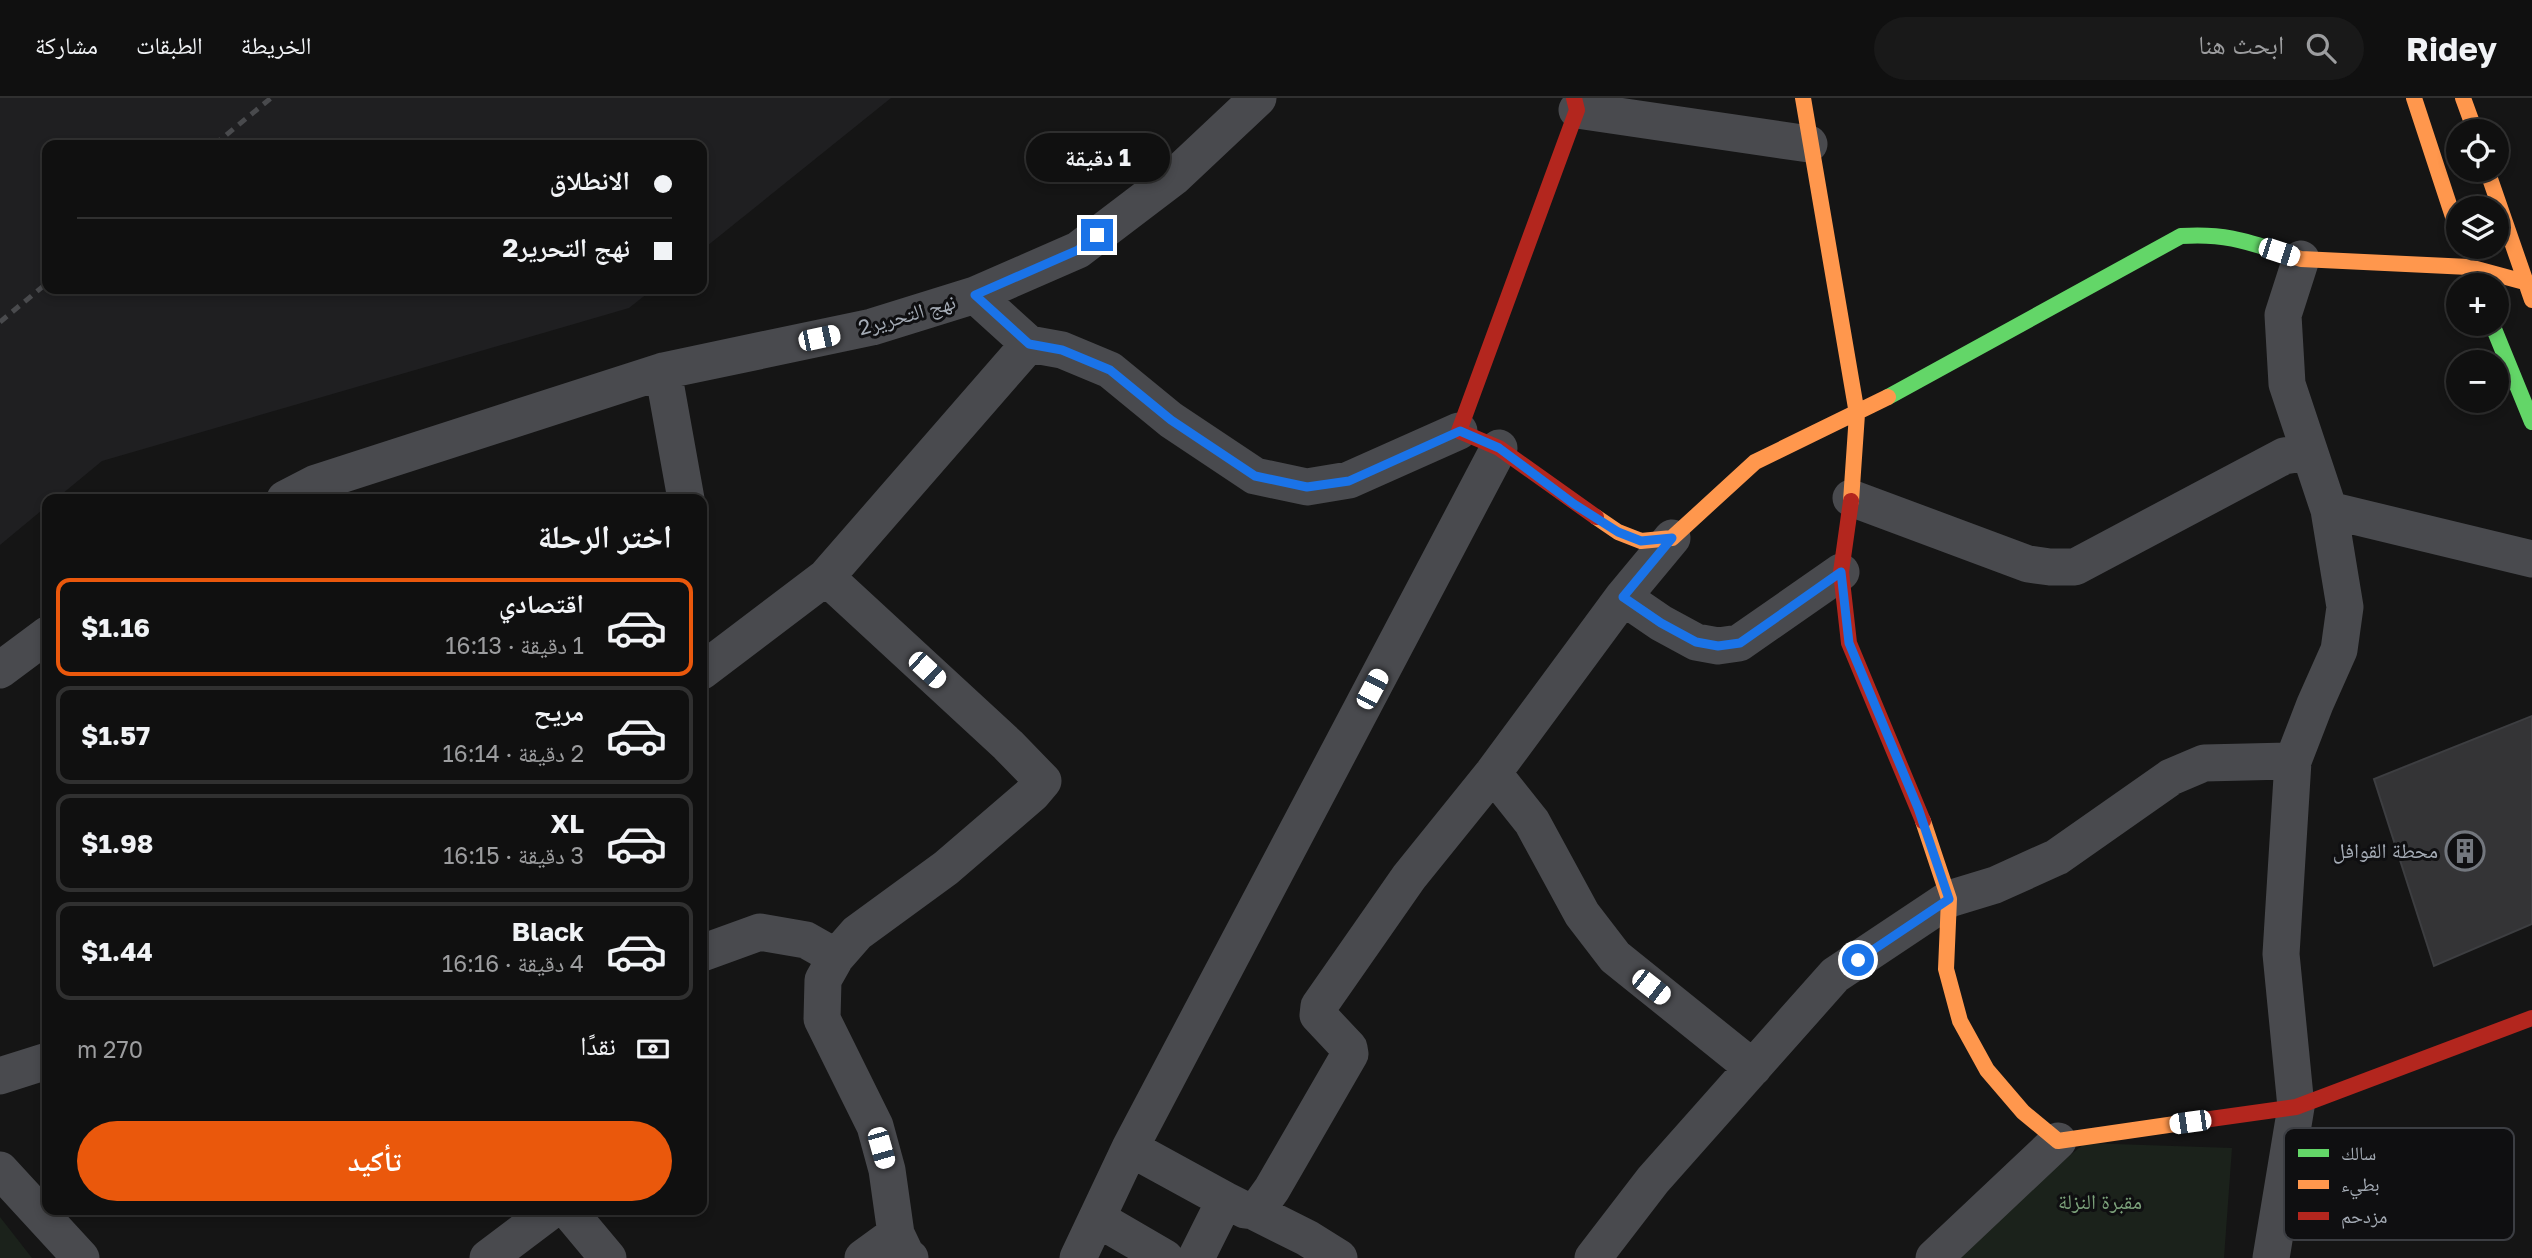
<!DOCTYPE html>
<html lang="ar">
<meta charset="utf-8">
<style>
body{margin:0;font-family:"Golos Text","Noto Naskh Arabic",sans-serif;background:#191919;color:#f1f3f6;direction:rtl;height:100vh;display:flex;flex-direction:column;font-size:26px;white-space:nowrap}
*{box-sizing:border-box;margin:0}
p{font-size:23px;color:#9c9d9f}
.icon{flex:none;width:38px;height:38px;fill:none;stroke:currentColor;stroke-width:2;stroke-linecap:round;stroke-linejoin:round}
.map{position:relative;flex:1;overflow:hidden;direction:ltr}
.drawer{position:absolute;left:42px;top:396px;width:665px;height:721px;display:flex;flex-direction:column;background:#101010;border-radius:14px;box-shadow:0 4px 10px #0003,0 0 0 2px #303030;direction:rtl}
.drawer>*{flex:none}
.top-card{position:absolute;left:42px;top:42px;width:665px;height:154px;border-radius:14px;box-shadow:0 4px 10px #0003,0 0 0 2px #303030;direction:rtl;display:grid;align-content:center;height:154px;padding:0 35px;background:#101010}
.buttons{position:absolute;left:2446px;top:21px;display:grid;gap:14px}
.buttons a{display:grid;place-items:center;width:63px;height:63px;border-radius:50%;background:#101010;box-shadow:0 4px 10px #0003,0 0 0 2px #303030;font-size:35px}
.end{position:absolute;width:32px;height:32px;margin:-16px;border:9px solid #1a73e8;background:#fff;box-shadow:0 0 0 4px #fff}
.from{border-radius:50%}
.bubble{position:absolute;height:49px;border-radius:24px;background:#101010;box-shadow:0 4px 10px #0003,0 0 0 2px #303030;font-size:23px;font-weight:700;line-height:49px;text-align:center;direction:rtl}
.car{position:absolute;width:21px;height:42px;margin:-21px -10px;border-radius:9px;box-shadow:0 0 5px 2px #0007;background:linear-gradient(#fff 24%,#345 0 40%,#fff 0 76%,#345 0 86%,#fff 0)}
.top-card b{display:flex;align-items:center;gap:24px;height:66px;font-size:26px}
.top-card b+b{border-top:2px solid #303030}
.top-card i{width:18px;height:18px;background:#f1f3f6}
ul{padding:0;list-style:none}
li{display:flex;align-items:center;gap:21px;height:98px;margin:0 14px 10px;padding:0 21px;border:4px solid #303030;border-radius:14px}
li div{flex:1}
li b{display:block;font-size:26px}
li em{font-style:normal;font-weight:700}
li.active{border-color:#ea580c}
li>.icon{width:63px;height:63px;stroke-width:1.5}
h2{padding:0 35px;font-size:32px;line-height:84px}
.pay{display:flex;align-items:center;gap:18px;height:77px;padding:0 35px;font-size:26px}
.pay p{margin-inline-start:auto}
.action{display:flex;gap:14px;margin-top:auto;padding:14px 35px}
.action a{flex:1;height:80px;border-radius:42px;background:#ea580c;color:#fff;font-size:28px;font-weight:700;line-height:80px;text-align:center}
header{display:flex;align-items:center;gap:42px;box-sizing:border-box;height:98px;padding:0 35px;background:#101010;border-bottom:2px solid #303030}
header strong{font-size:33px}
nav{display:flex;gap:38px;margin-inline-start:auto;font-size:24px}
.search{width:490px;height:63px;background:#191919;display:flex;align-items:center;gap:18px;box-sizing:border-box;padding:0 24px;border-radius:38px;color:#9c9d9f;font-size:26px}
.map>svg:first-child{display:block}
</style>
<header>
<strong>Ridey</strong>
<div class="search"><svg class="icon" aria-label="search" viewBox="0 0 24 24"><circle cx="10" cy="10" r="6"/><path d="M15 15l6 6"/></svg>ابحث هنا</div>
<nav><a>الخريطة</a><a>الطبقات</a><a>مشاركة</a></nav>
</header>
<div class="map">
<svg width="2532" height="1160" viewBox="0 0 2532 1160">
<rect width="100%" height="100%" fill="#151515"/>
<path fill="#1f1f21" d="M0,0H891L702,152V47H47V191H653L629,210L102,363L56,401H47V408L0,447Z"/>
<path fill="#1b221b" d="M2085,1045L2232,1050L2224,1160H1945Z
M0,1119L32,1160H0Z"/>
<path fill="#343436" stroke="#3d3e41" stroke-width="2" d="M2532,618V826L2434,868L2374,681Z"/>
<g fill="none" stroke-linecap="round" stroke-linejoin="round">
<path stroke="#494a4e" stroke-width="37" d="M1577,12L1809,46
M975,197L1029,246L1062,252L1110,272L1171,322L1255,378L1307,389L1349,382L1459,333
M663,273L686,401
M1851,400L2028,466L2050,469H2075L2284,358L2308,354
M285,401L316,385L663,273L872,229L975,197L1078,152L1174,79L1258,0
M2329,412L2532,461
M826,479L1008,647L1043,683L1032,696L946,770L857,835L836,859L823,882L822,921L875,1028L887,1072L896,1136L906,1157L910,1160
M1623,499L1661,525L1696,544L1718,548L1739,545L1841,474
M0,572L47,537
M702,573L826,479L1029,246
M1493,675L1532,724L1582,816L1615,859L1753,970
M702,855L760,834L806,842L836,859
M0,978L47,963
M1130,1050L1225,1102L1196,1160
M0,1072L81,1160
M1225,1102L1245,1112L1253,1113L1262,1105L1272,1091L1350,956L1349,950L1318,917L1319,908L1409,779L1493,675L1623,499L1672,440
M567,1111L608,1160
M1253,1113L1307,1140L1339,1160
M1098,1121L1165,1160
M488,1160L553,1111
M863,1160L896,1136
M1078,1160L1130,1050L1499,350
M1593,1160L1653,1082L1835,877L1949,801L1995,787L2057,759L2171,679L2204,665L2293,663
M1934,1160L2058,1043
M2271,1160L2296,1009L2281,856L2293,663L2315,606L2339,552L2345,509L2329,412L2287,286L2283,217L2301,161"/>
<path stroke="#63d668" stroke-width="16" d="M2492,226L2532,324
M1888,299L2181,138C2224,135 2246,143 2286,156"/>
<path stroke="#ff974d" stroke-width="16" d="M1803,0L1857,316L1851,403
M2414,0L2459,137
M2463,0L2475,33
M2487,72L2532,202
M2286,156L2301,161L2469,169L2532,186
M1596,419L1618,434L1641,443L1672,440L1755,364L1888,299
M1923,723L1949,801L1946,871L1960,923L1987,972L2023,1014L2058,1043L2182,1025"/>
<path stroke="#b3261e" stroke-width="16" d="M1574,0L1577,12L1459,333L1499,350L1596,419
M1851,403L1841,474L1849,545L1923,723
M2182,1025L2296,1009L2532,920"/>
<path stroke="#494a4d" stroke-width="5" stroke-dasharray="9 7" stroke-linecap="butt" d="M214,47L271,0
M0,224L47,185"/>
</g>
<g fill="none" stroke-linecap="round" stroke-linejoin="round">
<path stroke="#1a73e8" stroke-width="9" d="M1097,137L1078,152L975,197L1029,246L1062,252L1110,272L1171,322L1255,378L1307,389L1349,383L1460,333L1499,350L1574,406L1618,434L1641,443L1672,440L1623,499L1661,525L1696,544L1718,548L1740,545L1841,474L1849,545L1918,710L1949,801L1858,862"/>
</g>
<defs>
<g id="building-ring" transform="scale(2.0125)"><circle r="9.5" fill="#0f0f11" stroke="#73777e" stroke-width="1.5"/><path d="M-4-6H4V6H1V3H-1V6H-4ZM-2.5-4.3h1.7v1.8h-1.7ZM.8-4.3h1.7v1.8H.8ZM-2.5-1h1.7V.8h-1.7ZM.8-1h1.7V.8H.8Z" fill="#73777e"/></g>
</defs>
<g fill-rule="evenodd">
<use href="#building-ring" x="2465" y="753"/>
</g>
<g text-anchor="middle" stroke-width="6" stroke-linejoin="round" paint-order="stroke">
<g font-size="21" fill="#a5acb6" stroke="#0f0f11">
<text transform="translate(907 217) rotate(-16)" y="7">نهج التحرير2</text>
</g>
<g font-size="21" fill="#a5acb6" stroke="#0f0f11" text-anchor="end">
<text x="2438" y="760">محطة القوافل</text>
</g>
<g font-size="21" fill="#7ca27b" stroke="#0f0f11">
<text x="2100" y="1111">مقبرة النزلة</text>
</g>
</g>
<rect x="2284" y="1030" width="230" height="112" rx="10" fill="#0f0f11" stroke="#3c3e43" stroke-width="2"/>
<rect x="2298" y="1051" width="31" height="8" fill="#63d668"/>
<rect x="2298" y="1082" width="31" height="9" fill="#ff974d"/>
<rect x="2298" y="1114" width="31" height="8" fill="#b3261e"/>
<g font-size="19" fill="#a5acb6">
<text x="2341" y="1062">سالك</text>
<text x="2341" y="1093">بطيء</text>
<text x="2341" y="1125">مزدحم</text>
</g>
</svg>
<div class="buttons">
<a><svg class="icon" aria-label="locate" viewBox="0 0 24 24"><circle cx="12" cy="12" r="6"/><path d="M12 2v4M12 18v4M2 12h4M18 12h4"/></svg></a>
<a><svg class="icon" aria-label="layers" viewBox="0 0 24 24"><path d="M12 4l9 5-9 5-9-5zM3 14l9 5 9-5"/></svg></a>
<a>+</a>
<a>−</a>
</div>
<i class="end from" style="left:1858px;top:862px"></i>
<i class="end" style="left:1097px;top:137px"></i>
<div class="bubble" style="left:1026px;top:35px;width:144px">1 دقيقة</div>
<i class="car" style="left:2279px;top:154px;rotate:108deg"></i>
<i class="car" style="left:819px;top:240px;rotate:78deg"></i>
<i class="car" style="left:927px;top:572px;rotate:133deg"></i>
<i class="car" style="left:1372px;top:591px;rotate:28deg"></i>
<i class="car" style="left:1651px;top:889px;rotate:128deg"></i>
<i class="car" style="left:2190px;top:1024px;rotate:262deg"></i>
<i class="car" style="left:881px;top:1050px;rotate:164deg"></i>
<div class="top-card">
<b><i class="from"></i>الانطلاق</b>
<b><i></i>نهج التحرير2</b>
</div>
<section class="drawer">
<h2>اختر الرحلة</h2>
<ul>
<li class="active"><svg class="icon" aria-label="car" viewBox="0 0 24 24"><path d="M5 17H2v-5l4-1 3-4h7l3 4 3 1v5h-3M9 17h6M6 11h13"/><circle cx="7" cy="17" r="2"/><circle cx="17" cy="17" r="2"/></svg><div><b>اقتصادي</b><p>1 دقيقة · 16:13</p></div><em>$1.16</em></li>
<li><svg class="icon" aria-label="car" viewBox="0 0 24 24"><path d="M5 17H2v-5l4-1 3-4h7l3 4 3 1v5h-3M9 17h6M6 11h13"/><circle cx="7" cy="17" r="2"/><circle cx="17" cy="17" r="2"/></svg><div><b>مريح</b><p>2 دقيقة · 16:14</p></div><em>$1.57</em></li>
<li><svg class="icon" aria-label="car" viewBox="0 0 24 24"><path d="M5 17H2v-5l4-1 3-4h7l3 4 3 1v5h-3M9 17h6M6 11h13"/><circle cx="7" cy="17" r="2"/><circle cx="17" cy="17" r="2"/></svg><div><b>XL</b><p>3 دقيقة · 16:15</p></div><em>$1.98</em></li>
<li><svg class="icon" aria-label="car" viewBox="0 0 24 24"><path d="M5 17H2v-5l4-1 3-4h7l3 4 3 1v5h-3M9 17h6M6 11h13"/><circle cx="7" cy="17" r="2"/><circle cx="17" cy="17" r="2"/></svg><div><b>Black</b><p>4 دقيقة · 16:16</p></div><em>$1.44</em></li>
</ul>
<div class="pay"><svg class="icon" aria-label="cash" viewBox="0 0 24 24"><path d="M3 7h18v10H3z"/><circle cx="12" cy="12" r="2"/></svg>نقدًا<p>270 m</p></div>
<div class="action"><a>تأكيد</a></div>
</section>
</div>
